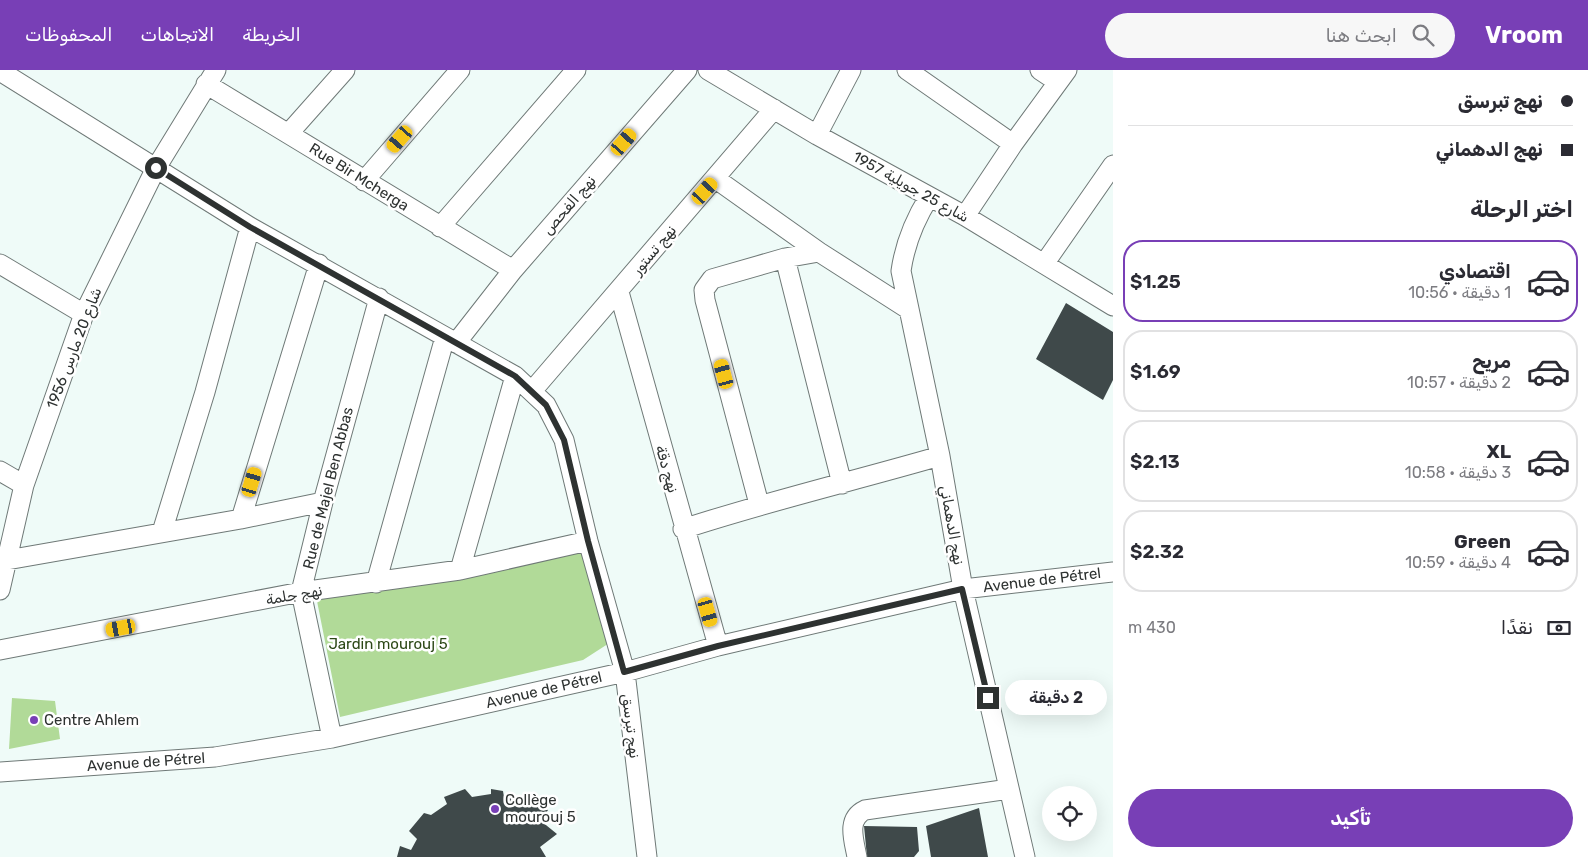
<!DOCTYPE html>
<html lang="ar">
<meta charset="utf-8">
<style>
body{margin:0;font-family:Rubik,"Noto Naskh Arabic",sans-serif;background:#f7f7f7;color:#2b2b33;direction:rtl;height:100vh;display:flex;flex-direction:column;font-size:19px;white-space:nowrap}
*{box-sizing:border-box;margin:0}
p{font-size:16px;color:#7c7c81}
.icon{flex:none;width:28px;height:28px;fill:none;stroke:currentColor;stroke-width:2;stroke-linecap:round;stroke-linejoin:round}
.map{position:relative;flex:1;overflow:hidden;direction:ltr}
.drawer{display:flex;flex-direction:column;background:#fff;width:475px}
.drawer>*{flex:none}
.guide{display:grid;align-content:center;height:110px;padding:0 15px;background:#fff}
.fabs{position:absolute;left:1042px;top:716px;display:grid;gap:10px}
.fabs a{display:grid;place-items:center;width:55px;height:55px;border-radius:50%;background:#fff;box-shadow:0 5px 20px #0002;font-size:25px}
.end{position:absolute;width:22px;height:22px;margin:-11px;border:6px solid #2e3231;background:#fff;box-shadow:0 0 0 2px #fff}
.from{border-radius:50%}
.bubble{position:absolute;height:35px;border-radius:18px;background:#fff;box-shadow:0 5px 20px #0002;font-size:16px;font-weight:600;line-height:35px;text-align:center;direction:rtl}
.car{position:absolute;width:15px;height:30px;margin:-15px -8px;border-radius:6px;box-shadow:0 0 4px 1px #0007;background:linear-gradient(#f5c518 24%,#345 0 40%,#f5c518 0 76%,#345 0 86%,#f5c518 0)}
.guide b{display:flex;align-items:center;gap:18px;height:48px;font-size:19px}
.guide b+b{border-top:1px solid #e1e1e2}
.guide i{width:12px;height:12px;background:#2b2b33}
ul{padding:0;list-style:none}
li{display:flex;align-items:center;gap:15px;height:82px;margin:0 10px 8px;padding:0 5px;border:2px solid #e1e1e2;border-radius:20px}
li div{flex:1}
li b{display:block;font-size:19px}
li em{font-style:normal;font-weight:600}
li.active{border-color:#783fb6}
li>.icon{width:45px;height:45px;stroke-width:1.5}
h2{padding:0 15px;font-size:22px;line-height:60px}
.pay{display:flex;align-items:center;gap:12px;height:55px;padding:0 15px;font-size:19px}
.pay p{margin-inline-start:auto}
.primary-button{display:flex;gap:10px;margin-top:auto;padding:10px 15px}
.primary-button a{flex:1;height:58px;border-radius:30px;background:#783fb6;color:#fff;font-size:20px;font-weight:600;line-height:58px;text-align:center}
header{display:flex;align-items:center;gap:30px;box-sizing:border-box;height:70px;padding:0 25px;background:#783fb6;color:#fff}
header strong{font-size:24px}
nav{display:flex;gap:28px;margin-inline-start:auto;font-size:18px}
.search{width:350px;height:45px;background:#f7f7f7;display:flex;align-items:center;gap:12px;box-sizing:border-box;padding:0 18px;border-radius:28px;color:#7c7c81;font-size:19px}
main{display:flex;flex:1;min-height:0}
.map>svg:first-child{display:block}
</style>
<header>
<strong>Vroom</strong>
<div class="search"><svg class="icon" aria-label="search" viewBox="0 0 24 24"><circle cx="10" cy="10" r="6"/><path d="M15 15l6 6"/></svg>ابحث هنا</div>
<nav><a>الخريطة</a><a>الاتجاهات</a><a>المحفوظات</a></nav>
</header>
<main>
<section class="drawer">
<div class="guide">
<b><i class="from"></i>نهج تبرسق</b>
<b><i></i>نهج الدهماني</b>
</div>
<h2>اختر الرحلة</h2>
<ul>
<li class="active"><svg class="icon" aria-label="car" viewBox="0 0 24 24"><path d="M5 17H2v-5l4-1 3-4h7l3 4 3 1v5h-3M9 17h6M6 11h13"/><circle cx="7" cy="17" r="2"/><circle cx="17" cy="17" r="2"/></svg><div><b>اقتصادي</b><p>1 دقيقة · 10:56</p></div><em>$1.25</em></li>
<li><svg class="icon" aria-label="car" viewBox="0 0 24 24"><path d="M5 17H2v-5l4-1 3-4h7l3 4 3 1v5h-3M9 17h6M6 11h13"/><circle cx="7" cy="17" r="2"/><circle cx="17" cy="17" r="2"/></svg><div><b>مريح</b><p>2 دقيقة · 10:57</p></div><em>$1.69</em></li>
<li><svg class="icon" aria-label="car" viewBox="0 0 24 24"><path d="M5 17H2v-5l4-1 3-4h7l3 4 3 1v5h-3M9 17h6M6 11h13"/><circle cx="7" cy="17" r="2"/><circle cx="17" cy="17" r="2"/></svg><div><b>XL</b><p>3 دقيقة · 10:58</p></div><em>$2.13</em></li>
<li><svg class="icon" aria-label="car" viewBox="0 0 24 24"><path d="M5 17H2v-5l4-1 3-4h7l3 4 3 1v5h-3M9 17h6M6 11h13"/><circle cx="7" cy="17" r="2"/><circle cx="17" cy="17" r="2"/></svg><div><b>Green</b><p>4 دقيقة · 10:59</p></div><em>$2.32</em></li>
</ul>
<div class="pay"><svg class="icon" aria-label="cash" viewBox="0 0 24 24"><path d="M3 7h18v10H3z"/><circle cx="12" cy="12" r="2"/></svg>نقدًا<p>430 m</p></div>
<div class="primary-button"><a>تأكيد</a></div>
</section>
<div class="map">
<svg width="1113" height="787" viewBox="0 0 1113 787">
<rect width="100%" height="100%" fill="#effbf8"/>
<path fill="#b1da98" d="M588,479L614,570L583,590L340,647L316,526Z
M12,628L55,631L60,669L9,679Z"/>
<path fill="#3f494a" d="M1066,233L1113,262V310L1103,330L1036,289Z
M465,719L472,727L491,724V719L503,721L504,727L524,730L525,727L548,740L541,751L557,764L540,777L546,787H397L400,776L411,780L417,769L409,761L424,743L431,745L447,734L444,727Z
M979,738L988,787H931L926,756Z
M864,756L917,757L919,781L914,787H867Z"/>
<g fill="none" stroke-linecap="round" stroke-linejoin="round">
<g stroke="#6f7977" stroke-width="21">
<path id="minor" d="M708,0L817,65L965,146L1113,236
M907,0L1013,74
M1040,0L1058,12
M0,1L250,157L515,306L546,335L564,370L588,471L625,602L647,787
M206,14L513,200
M289,63L345,0
M817,65L851,0
M716,109L819,182L908,239
M364,111L460,0
M929,127C914,151 905,173 901,201L940,386L963,519L1025,787
M965,146L1013,74L1067,0
M440,157L576,0
M785,188L842,414
M0,194L84,244
M1044,194L1113,95
M619,222L718,576
M456,273L513,200L687,0
M532,321L774,39
M0,401L24,415
M759,434L705,230L704,220L712,209L785,188L819,182
M241,449L319,194
M683,459C768,431 854,411 940,386
M162,462L205,322L250,157
M7,490L241,449L323,432
M460,500L515,306
M376,513L445,267
M0,520L24,415L84,244L156,98L216,0
M0,580L301,522L460,500L588,471
M332,668L301,522L323,432L379,228
M0,702L215,687L332,668L625,602L718,576L963,519L1113,502
M857,787C854,770 846,749 865,740L1009,719"/>
</g>
<use href="#minor" stroke="#fff" stroke-width="19"/>
</g>
<g fill="none" stroke-linecap="round" stroke-linejoin="round">
<path stroke="#2e3231" stroke-width="6" d="M156,98L250,157L515,306L546,335L564,370L588,471L624,602L718,576L962,519L988,628"/>
</g>
<g fill="#783fb6" stroke="#fff" stroke-width="2">
<circle cx="34" cy="650" r="5"/>
<circle cx="495" cy="739" r="5"/>
</g>
<g text-anchor="middle" stroke-width="5" stroke-linejoin="round" paint-order="stroke">
<g font-size="15" fill="#2e3231" stroke="#fff">
<text transform="translate(359 107) rotate(32)" y="5">Rue Bir Mcherga</text>
<text transform="translate(911 117) rotate(29)" y="5">شارع 25 جويلية 1957</text>
<text transform="translate(569 135) rotate(-49)" y="5">نهج الفحص</text>
<text transform="translate(654 180) rotate(-50)" y="5">نهج تستور</text>
<text transform="translate(74 278) rotate(-69)" y="5">شارع 20 مارس 1956</text>
<text transform="translate(667 399) rotate(74)" y="5">نهج دقة</text>
<text transform="translate(328 418) rotate(-76)" y="5">Rue de Majel Ben Abbas</text>
<text transform="translate(952 455) rotate(80)" y="5">نهج الدهماني</text>
<text transform="translate(1042 510) rotate(-7)" y="5">Avenue de Pétrel</text>
<text transform="translate(294 525) rotate(-10)" y="5">نهج جلمة</text>
<text transform="translate(544 620) rotate(-13)" y="5">Avenue de Pétrel</text>
<text transform="translate(631 656) rotate(83)" y="5">نهج تبرسق</text>
<text transform="translate(146 692) rotate(-4)" y="5">Avenue de Pétrel</text>
</g>
<g font-size="15" fill="#2c4816" stroke="#fff">
<text x="388" y="579">Jardin mourouj 5</text>
</g>
<g font-size="15" fill="#2e3231" stroke="#fff" text-anchor="start">
<text x="44" y="655">Centre Ahlem</text>
<text x="505" y="735">Collège<tspan x="505" dy="17">mourouj 5</tspan></text>
</g>
</g>
</svg>
<div class="fabs">
<a><svg class="icon" aria-label="locate" viewBox="0 0 24 24"><circle cx="12" cy="12" r="6"/><path d="M12 2v4M12 18v4M2 12h4M18 12h4"/></svg></a>
</div>
<i class="end from" style="left:156px;top:98px"></i>
<i class="end" style="left:988px;top:628px"></i>
<div class="bubble" style="left:1005px;top:610px;width:102px">2 دقيقة</div>
<i class="car" style="left:400px;top:69px;rotate:221deg"></i>
<i class="car" style="left:624px;top:72px;rotate:41deg"></i>
<i class="car" style="left:705px;top:121px;rotate:42deg"></i>
<i class="car" style="left:724px;top:304px;rotate:345deg"></i>
<i class="car" style="left:252px;top:412px;rotate:17deg"></i>
<i class="car" style="left:708px;top:542px;rotate:164deg"></i>
<i class="car" style="left:121px;top:558px;rotate:260deg"></i>
</div>
</main>
